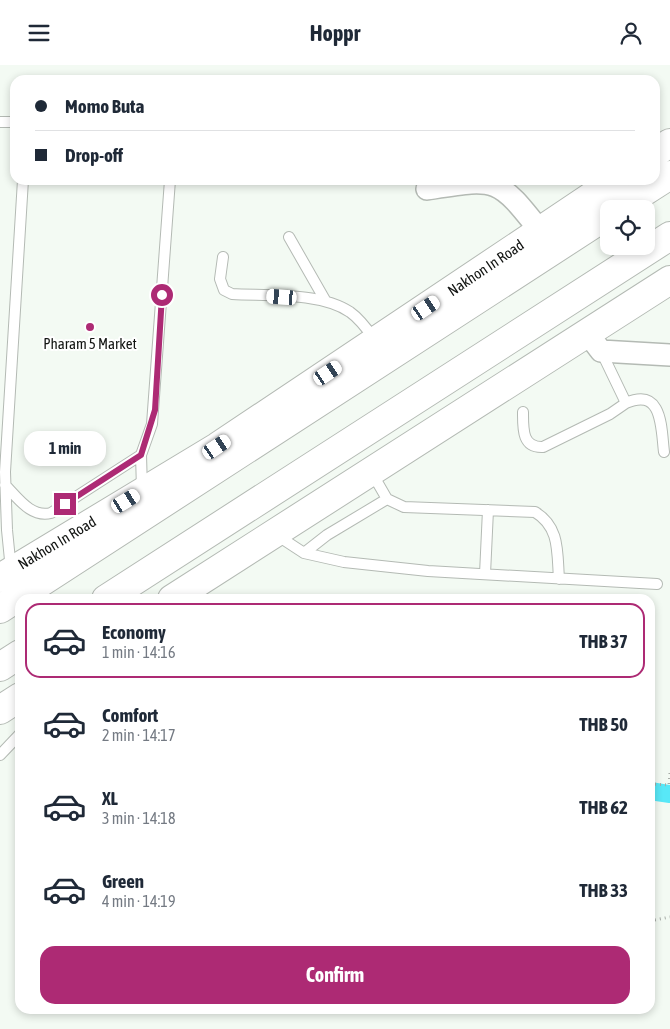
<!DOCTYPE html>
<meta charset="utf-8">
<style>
body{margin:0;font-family:"Asap Condensed",sans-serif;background:#f6f6f7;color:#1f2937;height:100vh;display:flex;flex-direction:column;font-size:19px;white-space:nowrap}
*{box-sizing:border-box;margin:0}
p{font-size:16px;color:#747a83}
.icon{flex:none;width:28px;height:28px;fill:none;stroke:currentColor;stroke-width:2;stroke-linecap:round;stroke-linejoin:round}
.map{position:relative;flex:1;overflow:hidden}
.panel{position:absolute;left:15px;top:529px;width:640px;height:420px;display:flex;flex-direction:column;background:#fff;border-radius:15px;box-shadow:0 2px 8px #0003}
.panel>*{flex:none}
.top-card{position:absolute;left:10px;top:10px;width:650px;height:110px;border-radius:15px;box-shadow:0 2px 8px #0003;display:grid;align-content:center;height:110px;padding:0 25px;background:#fff}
.buttons{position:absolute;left:600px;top:135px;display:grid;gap:10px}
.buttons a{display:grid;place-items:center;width:55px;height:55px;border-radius:10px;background:#fff;box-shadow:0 2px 8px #0003;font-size:25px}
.end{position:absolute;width:22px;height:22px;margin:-11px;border:6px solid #ad2a74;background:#fff;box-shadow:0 0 0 2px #fff}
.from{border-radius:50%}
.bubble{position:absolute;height:35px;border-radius:15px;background:#fff;box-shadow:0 2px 8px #0003;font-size:16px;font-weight:700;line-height:35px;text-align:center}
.car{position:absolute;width:15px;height:30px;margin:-15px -8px;border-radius:6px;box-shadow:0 0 4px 1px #0007;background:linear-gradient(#fff 24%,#345 0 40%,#fff 0 76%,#345 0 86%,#fff 0)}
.top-card b{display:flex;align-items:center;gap:18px;height:48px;font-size:19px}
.top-card b+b{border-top:1px solid #e0e1e3}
.top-card i{width:12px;height:12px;background:#1f2937}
ul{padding:9px 0 0;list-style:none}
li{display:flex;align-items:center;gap:15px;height:75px;margin:0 10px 8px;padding:0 15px;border:2px solid transparent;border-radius:15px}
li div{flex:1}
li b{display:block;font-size:19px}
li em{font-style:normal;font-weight:700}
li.selected{border-color:#ad2a74}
li>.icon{width:45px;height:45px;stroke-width:1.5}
.cta{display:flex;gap:10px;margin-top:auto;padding:10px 25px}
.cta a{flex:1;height:58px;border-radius:15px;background:#ad2a74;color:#fff;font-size:20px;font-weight:700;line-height:58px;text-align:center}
header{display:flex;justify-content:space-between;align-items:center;height:65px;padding:0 25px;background:#fff;font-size:22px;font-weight:700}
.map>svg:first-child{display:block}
</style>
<header><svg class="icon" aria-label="menu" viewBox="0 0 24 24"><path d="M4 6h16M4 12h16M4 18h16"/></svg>Hoppr<svg class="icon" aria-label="person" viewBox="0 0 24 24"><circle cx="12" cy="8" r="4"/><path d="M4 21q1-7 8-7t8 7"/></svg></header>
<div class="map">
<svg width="670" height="964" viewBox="0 0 670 964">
<rect width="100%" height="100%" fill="#f3faf3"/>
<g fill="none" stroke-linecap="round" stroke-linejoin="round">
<path stroke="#58e8f7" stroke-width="18" d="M650,726L670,729"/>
<g stroke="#b4bab4" stroke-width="12">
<path id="lane" d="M0,57H15
M289,172L325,235
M223,192L220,214L224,225L232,229C267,231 320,227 350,247C360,254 368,265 375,275
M626,338C663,322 661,363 664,387
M523,347C523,364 522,383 543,382L610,349L626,338L601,286
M141,390L142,424
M372,408L387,434L404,442L535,447C560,462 557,487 559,514
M5,420C18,433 31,453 51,448L141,390L152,359L170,115
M275,469L304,488L344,497L428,506L657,519
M304,488L327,470L387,434
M11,505L7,465L5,407L23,115
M485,509L488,445
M0,690L20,669"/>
</g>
<g stroke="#b4bab4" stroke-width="24">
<path id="street" d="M427,124C497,113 497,111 541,167
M588,269L601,286L670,290"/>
</g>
<g stroke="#b4bab4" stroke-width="30">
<path id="secondary" d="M655,88L670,78
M0,513L217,382L616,115
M172,534L670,215
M0,645L20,632"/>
</g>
<g stroke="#b4bab4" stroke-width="30">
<path id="primary" d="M617,144L670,110
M106,534L670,171
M0,544L609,149
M0,602L20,589"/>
</g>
<path stroke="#a8ada8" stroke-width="3" stroke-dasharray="1 4" stroke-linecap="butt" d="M650,719L669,720L670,708
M650,856L670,852"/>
<use href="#lane" stroke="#fff" stroke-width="10"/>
<use href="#street" stroke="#fff" stroke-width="21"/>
<use href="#secondary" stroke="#fff" stroke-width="28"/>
<use href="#primary" stroke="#fff" stroke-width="28"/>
</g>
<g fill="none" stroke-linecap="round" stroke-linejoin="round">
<path stroke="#ad2a74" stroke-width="6" d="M65,439L141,390L155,345L162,230"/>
</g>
<circle fill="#ad2a74" stroke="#fff" stroke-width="2" cx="90" cy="262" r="5"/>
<g text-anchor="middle" stroke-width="4" stroke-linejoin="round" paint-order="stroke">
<g font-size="15" fill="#121412" stroke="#fff">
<text transform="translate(486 203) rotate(-34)" y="5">Nakhon In Road</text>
<text transform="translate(57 478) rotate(-31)" y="5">Nakhon In Road</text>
</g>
<g font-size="15" fill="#121412" stroke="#fff">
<text x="90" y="284">Pharam 5 Market</text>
</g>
</g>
</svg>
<div class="buttons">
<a><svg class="icon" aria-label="locate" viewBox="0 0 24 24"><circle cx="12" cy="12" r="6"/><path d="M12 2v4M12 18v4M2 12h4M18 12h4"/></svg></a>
</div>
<i class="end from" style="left:162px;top:230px"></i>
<i class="end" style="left:65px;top:439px"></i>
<div class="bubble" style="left:24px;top:366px;width:82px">1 min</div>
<i class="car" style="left:282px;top:232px;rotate:274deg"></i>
<i class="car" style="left:426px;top:243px;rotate:56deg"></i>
<i class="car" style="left:328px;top:308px;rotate:56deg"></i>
<i class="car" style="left:217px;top:382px;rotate:56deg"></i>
<i class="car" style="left:126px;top:436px;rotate:59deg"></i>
<div class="top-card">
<b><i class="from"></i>Momo Buta</b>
<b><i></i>Drop-off</b>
</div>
<section class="panel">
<ul>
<li class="selected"><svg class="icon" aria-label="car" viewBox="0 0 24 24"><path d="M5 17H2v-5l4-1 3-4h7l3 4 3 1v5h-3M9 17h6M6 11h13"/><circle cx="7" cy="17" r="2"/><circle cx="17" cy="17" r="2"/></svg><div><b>Economy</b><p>1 min · 14:16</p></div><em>THB 37</em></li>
<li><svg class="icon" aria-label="car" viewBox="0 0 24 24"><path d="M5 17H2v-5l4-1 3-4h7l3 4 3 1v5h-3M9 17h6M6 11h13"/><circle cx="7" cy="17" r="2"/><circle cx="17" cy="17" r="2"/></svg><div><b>Comfort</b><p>2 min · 14:17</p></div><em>THB 50</em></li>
<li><svg class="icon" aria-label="car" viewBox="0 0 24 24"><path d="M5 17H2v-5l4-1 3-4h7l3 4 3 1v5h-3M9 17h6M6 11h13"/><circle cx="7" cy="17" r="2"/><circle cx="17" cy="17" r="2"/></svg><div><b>XL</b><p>3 min · 14:18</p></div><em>THB 62</em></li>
<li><svg class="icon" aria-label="car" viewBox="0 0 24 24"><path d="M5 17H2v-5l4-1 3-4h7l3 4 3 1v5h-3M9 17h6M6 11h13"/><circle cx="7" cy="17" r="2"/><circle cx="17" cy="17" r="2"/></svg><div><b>Green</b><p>4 min · 14:19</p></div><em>THB 33</em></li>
</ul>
<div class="cta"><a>Confirm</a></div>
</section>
</div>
